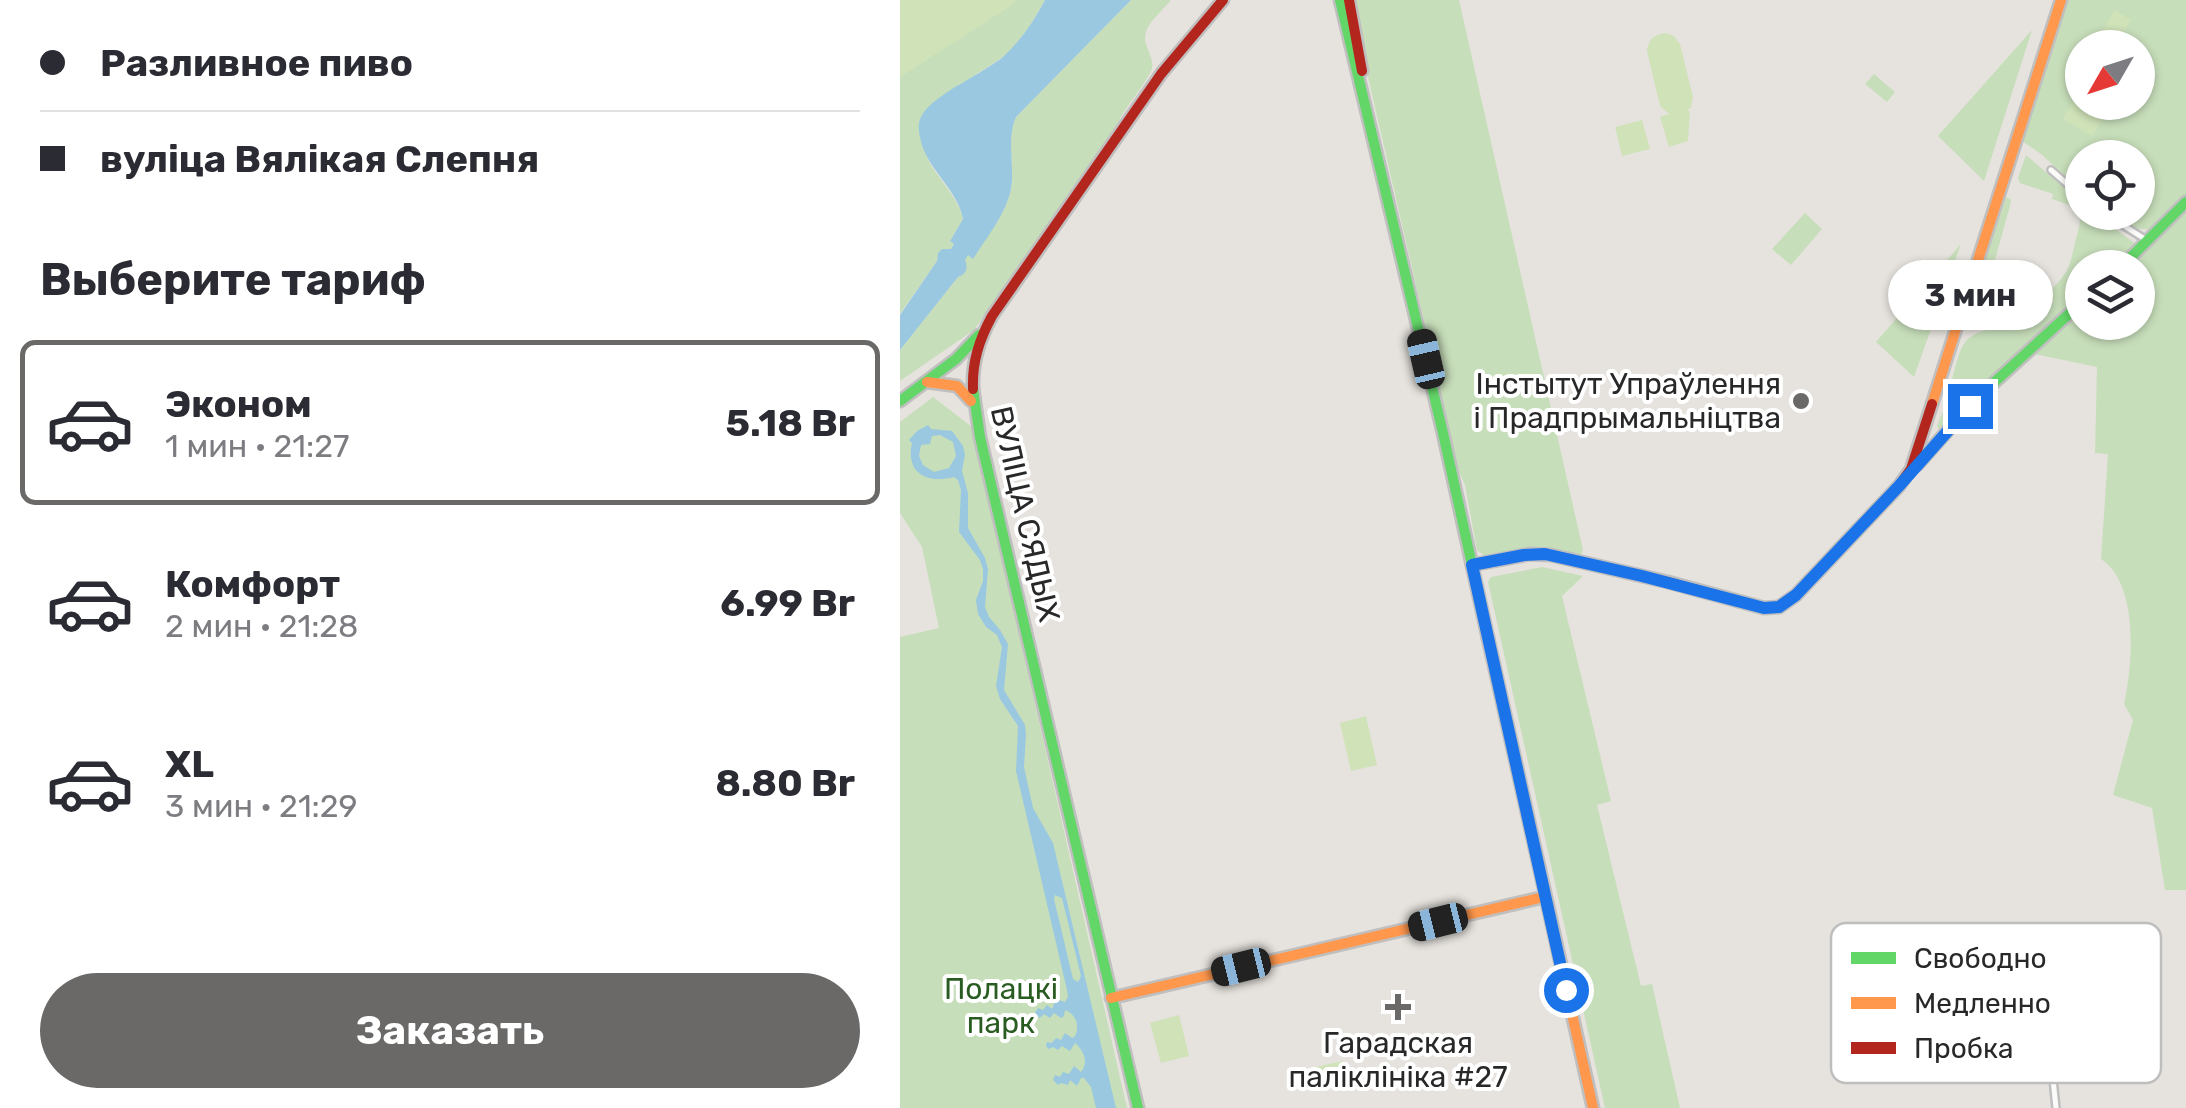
<!DOCTYPE html>
<html lang="ru">
<meta charset="utf-8">
<style>
body{margin:0;font-family:Rubik,sans-serif;background:#f7f7f7;color:#2b2b33;height:100vh;display:flex;flex-direction:column;font-size:38px;white-space:nowrap}
*{box-sizing:border-box;margin:0}
p{font-size:32px;color:#7c7c81}
.icon{flex:none;width:55px;height:55px;fill:none;stroke:currentColor;stroke-width:2;stroke-linecap:round;stroke-linejoin:round}
.map{position:relative;flex:1;overflow:hidden}
.details{display:flex;flex-direction:column;background:#fff;width:900px}
.details>*{flex:none}
.banner{display:grid;align-content:center;height:220px;padding:0 40px;background:#fff}
.needle{width:65px;rotate:231deg}
.fabs{position:absolute;left:1165px;top:30px;display:grid;gap:20px}
.fabs a{display:grid;place-items:center;width:90px;height:90px;border-radius:50%;background:#fff;box-shadow:0 2px 8px #0004;font-size:50px}
.end{position:absolute;width:45px;height:45px;margin:-22px;border:12px solid #1a73e8;background:#fff;box-shadow:0 0 0 5px #fff}
.from{border-radius:50%}
.bubble{position:absolute;height:70px;border-radius:35px;background:#fff;box-shadow:0 2px 8px #0004;font-size:32px;font-weight:700;line-height:70px;text-align:center}
.car{position:absolute;width:30px;height:60px;margin:-30px -15px;border-radius:12px;box-shadow:0 0 8px 2px #0007;background:linear-gradient(#222 24%,#8ab4d8 0 40%,#222 0 76%,#8ab4d8 0 86%,#222 0)}
.banner b{display:flex;align-items:center;gap:35px;height:95px;font-size:38px}
.banner b+b{border-top:2px solid #e1e1e2}
.banner i{width:25px;height:25px;background:#2b2b33}
ul{padding:0;list-style:none}
li{display:flex;align-items:center;gap:30px;height:165px;margin:0 20px 15px;padding:0 20px;border:5px solid transparent;border-radius:15px}
li div{flex:1}
li b{display:block;font-size:38px}
li em{font-style:normal;font-weight:700}
li.on{border-color:#6a6968}
li>.icon{width:90px;height:90px;stroke-width:1.5}
h2{padding:0 40px;font-size:45px;line-height:120px}
.cta{display:flex;gap:20px;margin-top:auto;padding:20px 40px}
.cta a{flex:1;height:115px;border-radius:60px;background:#6a6968;color:#fff;font-size:40px;font-weight:700;line-height:115px;text-align:center}
main{display:flex;flex:1;min-height:0}
.map>svg:first-child{display:block}
</style>
<main>
<section class="details">
<div class="banner">
<b><i class="from"></i>Разливное пиво</b>
<b><i></i>вуліца Вялікая Слепня</b>
</div>
<h2>Выберите тариф</h2>
<ul>
<li class="on"><svg class="icon" aria-label="car" viewBox="0 0 24 24"><path d="M5 17H2v-5l4-1 3-4h7l3 4 3 1v5h-3M9 17h6M6 11h13"/><circle cx="7" cy="17" r="2"/><circle cx="17" cy="17" r="2"/></svg><div><b>Эконом</b><p>1 мин · 21:27</p></div><em>5.18 Br</em></li>
<li><svg class="icon" aria-label="car" viewBox="0 0 24 24"><path d="M5 17H2v-5l4-1 3-4h7l3 4 3 1v5h-3M9 17h6M6 11h13"/><circle cx="7" cy="17" r="2"/><circle cx="17" cy="17" r="2"/></svg><div><b>Комфорт</b><p>2 мин · 21:28</p></div><em>6.99 Br</em></li>
<li><svg class="icon" aria-label="car" viewBox="0 0 24 24"><path d="M5 17H2v-5l4-1 3-4h7l3 4 3 1v5h-3M9 17h6M6 11h13"/><circle cx="7" cy="17" r="2"/><circle cx="17" cy="17" r="2"/></svg><div><b>XL</b><p>3 мин · 21:29</p></div><em>8.80 Br</em></li>
</ul>
<div class="cta"><a>Заказать</a></div>
</section>
<div class="map">
<svg width="1286" height="1108" viewBox="0 0 1286 1108">
<rect width="100%" height="100%" fill="#e6e3de"/>
<path fill="#c7deba" fill-rule="evenodd" d="M35,0H145C135,18 124,36 110,51C90,70 16,102 20,129C22,138 25,150 28,159C38,180 58,196 63,219L50,241L54,244L51,249L38,253L37,261L0,314V22Z
M231,0H271C264,9 249,21 246,32C241,46 257,57 251,71C242,90 225,106 216,126L74,330L0,381V350L58,277C66,272 68,269 64,260L68,255L72,258C88,235 110,210 112,181C113,159 107,137 116,117Z
M454,0H559L683,550L681,555L638,548L586,557L577,550L565,485L559,472L459,38Z
M1167,0H1286V195L1251,230L1234,228L1212,213L1238,212V158H1182V191L1141,154L1122,141ZM1182,48H1238V102H1182Z
M1132,30L1084,181L1038,136Z
M974,74L995,92L987,102L965,84Z
M1126,155L1182,203V212L1194,213L1237,245L1214,267L1182,268V298L1103,366L1040,431L1037,426C1042,412 1049,399 1053,385L1051,383C1055,371 1058,349 1067,340C1079,329 1087,332 1100,325C1121,315 1154,291 1166,272C1172,261 1174,246 1177,235C1185,208 1175,207 1152,199L1153,194L1120,183L1118,178Z
M1106,197L1110,199L1111,202L1090,278L1097,289L1098,298L1092,305C1083,308 1075,304 1074,294Z
M1286,208V890H1265L1252,808L1213,795L1233,720L1224,704C1233,664 1239,584 1201,559L1208,454L1195,453L1197,367L1129,353L1182,307V322H1238V268L1226,267Z
M905,213L922,229L891,265L872,249Z
M1061,244L1014,377L976,342Z
M33,397L72,427L227,1108H0V637L39,628L22,547L0,513V422Z
M642,567L683,576L662,596L711,801L697,805L741,986L752,984L780,1108H705L588,582L591,577Z"/>
<path fill="#cfe2b8" d="M0,0H116L114,4L0,77Z
M1215,10L1231,20L1217,44L1200,35Z
M766,33L774,36L780,44L793,97L791,107L787,111H790L788,141L769,147L760,117L769,114L760,106L747,51C749,39 753,35 766,33Z
M1182,86V102L1212,103L1192,136L1163,119Z
M742,120L750,149L722,156L715,127Z
M466,716L477,765L451,771L440,723Z
M279,1015L289,1056L261,1063L250,1023Z
M443,1061L447,1080L415,1088L411,1068Z"/>
<path fill="#99c8e0" fill-rule="evenodd" d="M145,0H231L116,117C106,140 115,165 111,189C106,214 87,237 73,259L68,255L65,260C68,268 67,274 58,277L0,350V315L37,261L38,253L42,249H51L54,244L50,241L63,219C58,189 25,168 20,137C18,129 18,122 22,115C34,94 83,74 104,56C121,40 134,21 145,0Z
M28,425L31,429L52,431L63,446L65,455L62,471L68,493V528L85,558L88,569L85,607L89,617L100,630L108,644L104,690L125,725L126,735L124,767L133,808L153,843L216,1108H196L191,1087L184,1078H181L177,1086L170,1080L168,1085L161,1083L158,1085L153,1080L155,1075L160,1077L163,1072L169,1074L174,1066L181,1072C189,1062 184,1051 175,1043L170,1051L162,1046L158,1050L153,1047L149,1049L146,1046L147,1042L152,1043L156,1038L161,1040L165,1033L172,1038L175,1036C180,1026 176,1014 165,1010L164,1016L161,1018L154,1013L150,1018L144,1014L140,1018L135,1013L138,1008L143,1010L147,1005L152,1009L156,999L165,1002L168,997L167,990L116,771L118,726L100,699L96,686L102,647L97,635L86,627L78,614L76,600L83,581V569L80,560L59,532L61,490L58,480L54,477C28,484 5,474 12,443L9,440L17,431ZM40,435L53,442L56,456L49,468L34,472L23,465L19,456L21,445L30,444L32,436ZM155,895L162,898L181,976L178,982L173,979L154,899Z"/>
<g fill="none" stroke-linecap="round" stroke-linejoin="round">
<g stroke="#c0bfbf" stroke-width="10">
<path id="street" d="M1151,170L1182,197
M1202,212L1248,241
M1156,1108L1146,1011L1222,1000L1226,994L1236,992"/>
</g>
<g stroke="#c0bfbf" stroke-width="15">
<path id="fast" d="M440,0L543,433L588,638
M1220,268L1286,202
M73,389L80,437L238,1108
M0,401L56,359L79,335
M1017,465L1075,400L1182,302"/>
</g>
<g stroke="#c0bfbf" stroke-width="15">
<path id="slow" d="M27,382L57,386L71,401
M1032,404L1161,0
M588,638L693,1108
M211,998L644,897"/>
</g>
<g stroke="#c0bfbf" stroke-width="15">
<path id="jam" d="M449,0L462,71
M73,389C72,362 79,340 92,316L261,74L323,0
M572,565L630,554L651,555L768,582L864,608L879,607L896,595L999,486L1011,469L1032,404"/>
</g>
<use href="#street" stroke="#fbfbfa" stroke-width="5"/>
<use href="#fast" stroke="#63d668" stroke-width="10"/>
<use href="#slow" stroke="#ff974d" stroke-width="10"/>
<use href="#jam" stroke="#b3261e" stroke-width="10"/>
</g>
<g fill="none" stroke-linecap="round" stroke-linejoin="round">
<path stroke="#1a73e8" stroke-width="12" d="M666,990L572,565L624,555L645,554L742,576L864,608L879,607L896,595L999,486L1070,406"/>
</g>
<g fill="#6a6968" stroke="#fff" stroke-width="4">
<circle cx="901" cy="401" r="10"/>
<path d="M493 992h10v10h10v10h-10v10h-10v-10h-10v-10h10z"/>
</g>
<g text-anchor="middle" stroke-width="8" stroke-linejoin="round" paint-order="stroke">
<g font-size="30" fill="#282828" stroke="#fff" text-anchor="end">
<text x="881" y="394">Інстытут Упраўлення<tspan x="881" dy="34">і Прадпрымальніцтва</tspan></text>
<text x="498" y="1053" text-anchor="middle">Гарадская<tspan x="498" dy="34">паліклініка #27</tspan></text>
</g>
<g font-size="30" fill="#282828" stroke="#fff">
<text transform="translate(125 514) rotate(77)" y="10">ВУЛІЦА СЯДЫХ</text>
</g>
<g font-size="30" fill="#295c21" stroke="#fff">
<text x="101" y="999">Полацкі<tspan x="101" dy="34">парк</tspan></text>
</g>
</g>
<rect x="931" y="923" width="330" height="160" rx="15" fill="#fff" stroke="#bebebe" stroke-width="2.5"/>
<rect x="951" y="952" width="45" height="12" fill="#63d668"/>
<rect x="951" y="997" width="45" height="12" fill="#ff974d"/>
<rect x="951" y="1042" width="45" height="12" fill="#b3261e"/>
<g font-size="28" fill="#282828">
<text x="1014" y="968">Свободно</text>
<text x="1014" y="1013">Медленно</text>
<text x="1014" y="1058">Пробка</text>
</g>
</svg>
<div class="fabs">
<a><svg class="needle" viewBox="-14 -14 28 28"><path d="M0-13l5 13h-10z" fill="#e53935"/><path d="M0 13l5-13h-10z" fill="#7c7c81"/></svg></a>
<a><svg class="icon" aria-label="locate" viewBox="0 0 24 24"><circle cx="12" cy="12" r="6"/><path d="M12 2v4M12 18v4M2 12h4M18 12h4"/></svg></a>
<a><svg class="icon" aria-label="layers" viewBox="0 0 24 24"><path d="M12 4l9 5-9 5-9-5zM3 14l9 5 9-5"/></svg></a>
</div>
<i class="end from" style="left:666px;top:990px"></i>
<i class="end" style="left:1070px;top:406px"></i>
<div class="bubble" style="left:988px;top:260px;width:165px">3 мин</div>
<i class="car" style="left:526px;top:359px;rotate:347deg"></i>
<i class="car" style="left:538px;top:922px;rotate:256deg"></i>
<i class="car" style="left:341px;top:967px;rotate:256deg"></i>
</div>
</main>
